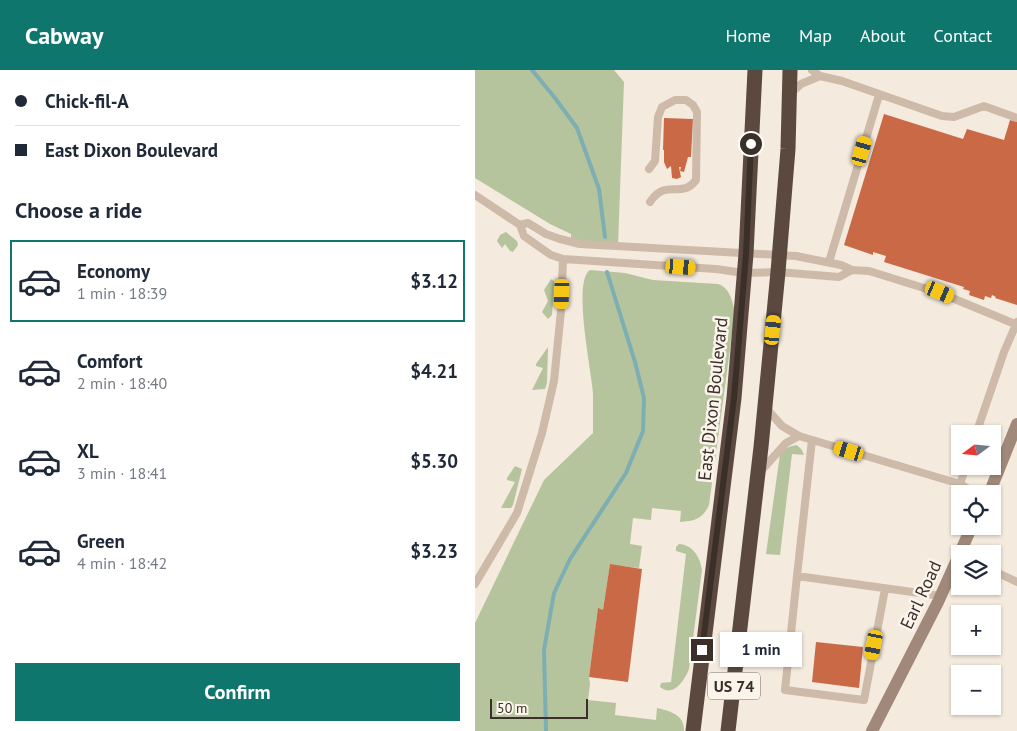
<!DOCTYPE html>
<meta charset="utf-8">
<style>
body{margin:0;font-family:"PT Sans",sans-serif;background:#f2f2f3;color:#1f2937;height:100vh;display:flex;flex-direction:column;font-size:19px;white-space:nowrap}
*{box-sizing:border-box;margin:0}
p{font-size:16px;color:#747a83}
.icon{flex:none;width:28px;height:28px;fill:none;stroke:currentColor;stroke-width:2;stroke-linecap:round;stroke-linejoin:round}
.map{position:relative;flex:1;overflow:hidden}
.side{display:flex;flex-direction:column;background:#fff;width:475px}
.side>*{flex:none}
.top-card{display:grid;align-content:center;height:110px;padding:0 15px;background:#fff}
.needle{width:32px;rotate:254deg}
.fabs{position:absolute;left:476px;top:355px;display:grid;gap:10px}
.fabs a{display:grid;place-items:center;width:50px;height:50px;border-radius:0px;background:#fff;box-shadow:0 1px 4px #0004;font-size:25px}
.scale{position:absolute;left:15px;bottom:12px;width:98px;box-sizing:border-box;padding-left:5px;border:2px solid #3a2f29;border-top:0;font-size:14px;line-height:18px;white-space:nowrap;color:#3a2f29;-webkit-text-stroke:4px #fbf4eb;paint-order:stroke}
.end{position:absolute;width:22px;height:22px;margin:-11px;border:6px solid #3a2f29;background:#fff;box-shadow:0 0 0 2px #fff}
.from{border-radius:50%}
.bubble{position:absolute;height:35px;border-radius:0px;background:#fff;box-shadow:0 1px 4px #0004;font-size:16px;font-weight:700;line-height:35px;text-align:center}
.car{position:absolute;width:15px;height:30px;margin:-15px -8px;border-radius:6px;box-shadow:0 0 4px 1px #0007;background:linear-gradient(#f5c518 24%,#345 0 40%,#f5c518 0 76%,#345 0 86%,#f5c518 0)}
.top-card b{display:flex;align-items:center;gap:18px;height:48px;font-size:19px}
.top-card b+b{border-top:1px solid #e0e1e3}
.top-card i{width:12px;height:12px;background:#1f2937}
ul{padding:0;list-style:none}
li{display:flex;align-items:center;gap:15px;height:82px;margin:0 10px 8px;padding:0 5px;border:2px solid transparent;border-radius:0px}
li div{flex:1}
li b{display:block;font-size:19px}
li em{font-style:normal;font-weight:700}
li.current{border-color:#0f766e}
li>.icon{width:45px;height:45px;stroke-width:1.5}
h2{padding:0 15px;font-size:22px;line-height:60px}
.action{display:flex;gap:10px;margin-top:auto;padding:10px 15px}
.action a{flex:1;height:58px;border-radius:0px;background:#0f766e;color:#fff;font-size:20px;font-weight:700;line-height:58px;text-align:center}
header{display:flex;align-items:center;gap:30px;box-sizing:border-box;height:70px;padding:0 25px;background:#0f766e;color:#fff}
header strong{font-size:24px}
nav{display:flex;gap:28px;margin-inline-start:auto;font-size:18px}
main{display:flex;flex:1;min-height:0}
.map>svg:first-child{display:block}
</style>
<header>
<strong>Cabway</strong>
<nav><a>Home</a><a>Map</a><a>About</a><a>Contact</a></nav>
</header>
<main>
<section class="side">
<div class="top-card">
<b><i class="from"></i>Chick-fil-A</b>
<b><i></i>East Dixon Boulevard</b>
</div>
<h2>Choose a ride</h2>
<ul>
<li class="current"><svg class="icon" aria-label="car" viewBox="0 0 24 24"><path d="M5 17H2v-5l4-1 3-4h7l3 4 3 1v5h-3M9 17h6M6 11h13"/><circle cx="7" cy="17" r="2"/><circle cx="17" cy="17" r="2"/></svg><div><b>Economy</b><p>1 min · 18:39</p></div><em>$3.12</em></li>
<li><svg class="icon" aria-label="car" viewBox="0 0 24 24"><path d="M5 17H2v-5l4-1 3-4h7l3 4 3 1v5h-3M9 17h6M6 11h13"/><circle cx="7" cy="17" r="2"/><circle cx="17" cy="17" r="2"/></svg><div><b>Comfort</b><p>2 min · 18:40</p></div><em>$4.21</em></li>
<li><svg class="icon" aria-label="car" viewBox="0 0 24 24"><path d="M5 17H2v-5l4-1 3-4h7l3 4 3 1v5h-3M9 17h6M6 11h13"/><circle cx="7" cy="17" r="2"/><circle cx="17" cy="17" r="2"/></svg><div><b>XL</b><p>3 min · 18:41</p></div><em>$5.30</em></li>
<li><svg class="icon" aria-label="car" viewBox="0 0 24 24"><path d="M5 17H2v-5l4-1 3-4h7l3 4 3 1v5h-3M9 17h6M6 11h13"/><circle cx="7" cy="17" r="2"/><circle cx="17" cy="17" r="2"/></svg><div><b>Green</b><p>4 min · 18:42</p></div><em>$3.23</em></li>
</ul>
<div class="action"><a>Confirm</a></div>
</section>
<div class="map">
<svg width="542" height="661" viewBox="0 0 542 661">
<rect width="100%" height="100%" fill="#f4eade"/>
<path fill="#b6c49d" d="M0,0H139L149,12L143,175L96,172V164L75,154L0,108Z
M31,162L42,171L43,175L38,182L35,181L30,174L27,178L22,171L25,165Z
M115,200L150,203L178,210L243,214C255,218 257,230 260,242L234,435C228,449 219,451 205,452L206,441L177,438L176,450L158,448L155,474L167,476L164,498L135,495L128,540L123,539L114,607L115,614L113,630L141,633L140,645L181,650L182,638C195,641 210,645 209,661H0V553L69,410L118,363C118,350 118,337 118,324C117,303 97,211 115,200Z
M76,209L79,211L77,245L73,249L67,242L73,231L69,220Z
M73,277L72,313L70,319L57,320L68,298L61,296V294Z
M322,375L327,380L329,385L317,384L305,485L291,484L305,384C309,378 315,376 322,375Z
M40,396L47,399L38,435L36,438H26L40,412L32,410V408Z
M204,474C218,475 225,487 227,500L214,599C210,610 198,628 185,617L186,613L196,612L211,484L201,481V477Z"/>
<g fill="none" stroke-linecap="round" stroke-linejoin="round">
<path stroke="#7caeb2" stroke-width="4" d="M57,0L80,28L102,58L124,119L130,167
M71,661L69,580L79,523L95,489L151,403L168,361L169,328L160,292L132,202"/>
</g>
<path fill="#ca6946" d="M409,44L488,69L492,59L529,70L535,50L542,52V235L520,228L521,227L517,225L516,228L510,226L509,230L494,225L495,221L488,219L489,217L409,192L411,186L398,182V185L369,175Z
M189,48L218,49L216,87H213L209,102L205,101L206,97H204L206,107L202,109L197,108L196,96L192,99L189,92V80H188Z
M135,494L167,499L153,612L114,607L123,538L128,540Z
M341,572L388,577L384,618L337,612Z"/>
<g fill="none" stroke-linecap="round" stroke-linejoin="round">
<path stroke="#cdbaa9" stroke-width="8" d="M337,0L345,6L367,11L467,46L479,47L509,36L542,48
M315,24L326,14L345,6
M174,99L180,91L183,47L187,37L200,30H211L218,35L222,42L221,110C206,130 192,107 175,132
M0,125L45,155L49,166L63,176L76,185L88,189L241,199L269,203L303,202L364,207L377,200
M45,155L53,153L71,164L85,169L105,174L321,186L366,195L377,200L394,201L465,223L540,254
M354,192L404,25
M290,337L307,356L324,366L485,414L502,424
M501,364L529,282L542,252
M286,401L311,373L324,366
M485,414L491,396
M523,503L542,512
M322,506L337,370
M0,514L42,443L67,363L79,311L86,241L88,189
M410,519L389,630L310,620L322,506L466,526"/>
<path stroke="#a0897b" stroke-width="12" d="M514,424L542,354
M397,661L463,532L497,456"/>
<path stroke="#5b4940" stroke-width="15" d="M218,661L259,328L271,184L280,0
M253,661L286,377L303,202L313,79L315,0"/>
</g>
<g fill="none" stroke-linecap="round" stroke-linejoin="round">
<path stroke="#3a2f29" stroke-width="6" d="M227,580L259,328L271,184L276,74"/>
</g>
<g text-anchor="middle" stroke-width="5" stroke-linejoin="round" paint-order="stroke">
<rect fill="#fbf4eb" stroke="#746a63" stroke-width="1" x="233" y="602.5" width="52" height="27" rx="4"/>
<g font-size="16" font-weight="bold" fill="#3a2f29">
<text x="259" y="622">US 74</text>
</g>
<g font-size="18" fill="#3a2f29" stroke="#fbf4eb">
<text transform="translate(238 329) rotate(-84)" y="6">East Dixon Boulevard</text>
<text transform="translate(446 525) rotate(-65)" y="6">Earl Road</text>
</g>
</g>
</svg>
<div class="fabs">
<a><svg class="needle" viewBox="-14 -14 28 28"><path d="M0-13l5 13h-10z" fill="#e53935"/><path d="M0 13l5-13h-10z" fill="#747a83"/></svg></a>
<a><svg class="icon" aria-label="locate" viewBox="0 0 24 24"><circle cx="12" cy="12" r="6"/><path d="M12 2v4M12 18v4M2 12h4M18 12h4"/></svg></a>
<a><svg class="icon" aria-label="layers" viewBox="0 0 24 24"><path d="M12 4l9 5-9 5-9-5zM3 14l9 5 9-5"/></svg></a>
<a>+</a>
<a>−</a>
</div>
<div class="scale">50 m</div>
<i class="end from" style="left:276px;top:74px"></i>
<i class="end" style="left:227px;top:580px"></i>
<div class="bubble" style="left:245px;top:562px;width:82px">1 min</div>
<i class="car" style="left:387px;top:81px;rotate:16deg"></i>
<i class="car" style="left:206px;top:197px;rotate:94deg"></i>
<i class="car" style="left:465px;top:222px;rotate:113deg"></i>
<i class="car" style="left:87px;top:224px;rotate:182deg"></i>
<i class="car" style="left:298px;top:260px;rotate:6deg"></i>
<i class="car" style="left:374px;top:381px;rotate:287deg"></i>
<i class="car" style="left:399px;top:575px;rotate:191deg"></i>
</div>
</main>
